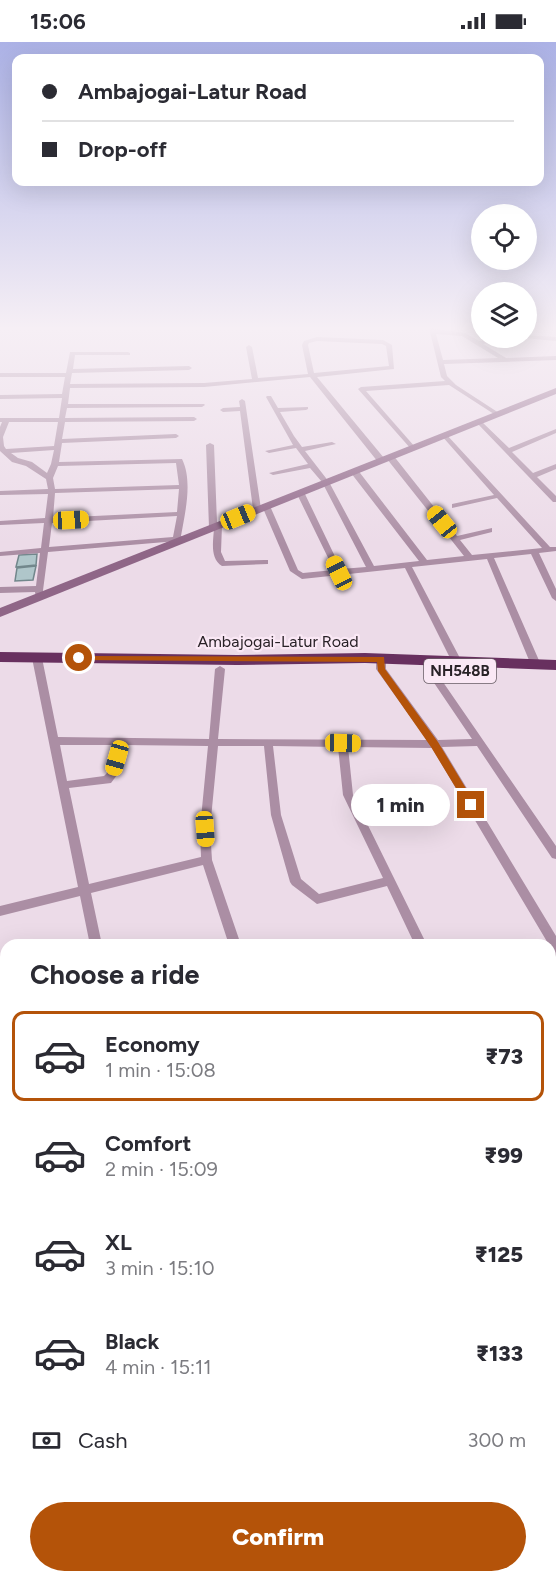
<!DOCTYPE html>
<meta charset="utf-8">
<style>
body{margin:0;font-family:Figtree,sans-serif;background:#f7f7f7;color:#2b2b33;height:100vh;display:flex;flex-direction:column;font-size:22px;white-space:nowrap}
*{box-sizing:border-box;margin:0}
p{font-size:20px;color:#7c7c81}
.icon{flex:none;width:33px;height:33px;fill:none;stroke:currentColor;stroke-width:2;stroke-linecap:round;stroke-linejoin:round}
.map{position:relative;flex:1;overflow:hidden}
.drawer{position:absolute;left:0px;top:897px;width:556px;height:644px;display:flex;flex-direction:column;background:#fff;border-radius:18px 18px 0 0;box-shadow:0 6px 24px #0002}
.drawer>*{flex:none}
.banner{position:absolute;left:12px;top:12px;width:532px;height:132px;border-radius:12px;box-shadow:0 6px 24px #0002;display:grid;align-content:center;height:132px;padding:0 30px;background:#fff}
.buttons{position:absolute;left:471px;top:162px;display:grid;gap:12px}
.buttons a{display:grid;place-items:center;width:66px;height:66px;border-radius:50%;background:#fff;box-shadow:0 6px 24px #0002;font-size:30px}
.end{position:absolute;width:27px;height:27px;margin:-14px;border:8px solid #b45309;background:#fff;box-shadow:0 0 0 3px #fff}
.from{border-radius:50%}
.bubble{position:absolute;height:42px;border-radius:21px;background:#fff;box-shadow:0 6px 24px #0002;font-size:20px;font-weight:800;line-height:42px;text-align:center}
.car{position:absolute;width:18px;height:36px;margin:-18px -9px;border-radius:8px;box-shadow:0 0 4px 2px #0007;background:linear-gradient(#f5c518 24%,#345 0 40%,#f5c518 0 76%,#345 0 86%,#f5c518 0)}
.banner b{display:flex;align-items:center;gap:21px;height:57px;font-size:22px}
.banner b+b{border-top:2px solid #e1e1e2}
.banner i{width:15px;height:15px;background:#2b2b33}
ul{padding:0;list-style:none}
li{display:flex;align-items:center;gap:18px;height:90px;margin:0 12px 9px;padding:0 18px;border:3px solid transparent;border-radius:12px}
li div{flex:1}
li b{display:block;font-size:22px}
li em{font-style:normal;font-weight:800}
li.selected{border-color:#b45309}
li>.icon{width:54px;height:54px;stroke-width:1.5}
h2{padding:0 30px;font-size:27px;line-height:72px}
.pay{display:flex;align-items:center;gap:15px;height:66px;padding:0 30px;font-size:22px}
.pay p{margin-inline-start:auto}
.cta{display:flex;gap:12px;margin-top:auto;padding:12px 30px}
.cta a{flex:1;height:69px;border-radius:36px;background:#b45309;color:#fff;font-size:24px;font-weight:800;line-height:69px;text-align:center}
.status{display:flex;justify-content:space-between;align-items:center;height:42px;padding:0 30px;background:#fff;direction:ltr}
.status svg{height:16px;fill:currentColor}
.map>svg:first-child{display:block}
</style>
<div class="status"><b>15:06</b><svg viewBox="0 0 49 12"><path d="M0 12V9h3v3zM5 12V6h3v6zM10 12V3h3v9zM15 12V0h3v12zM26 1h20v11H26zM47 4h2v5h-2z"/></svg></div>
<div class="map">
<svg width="556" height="1540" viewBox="0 0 556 1540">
<rect width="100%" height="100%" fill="#ecdbe8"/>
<path fill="#afc6ca" stroke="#72878c" stroke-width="1.5" d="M37,512L36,523L16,525L19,513Z
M36,524L33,538L15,539L17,526Z"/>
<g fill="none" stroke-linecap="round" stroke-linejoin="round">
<path fill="#ab8ea4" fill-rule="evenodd" d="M429,286L465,291L479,299L506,296L505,297L483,302L506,316L556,314V318L444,322L447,334L456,343L499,371V373L497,374L449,343L366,349L415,405L417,406L413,408L411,407L358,347L361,345L445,339L441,335ZM436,292L462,294L498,316L443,318Z
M526,293L556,295V299L524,296H526Z
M317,295L383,298L392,303L394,327L317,335L384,416V420H378L310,335L204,345L70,346L68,362H204L205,363L202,365L67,366L65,376L194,375L197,377L194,379L65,380L62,397L176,392L179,394L176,396L62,401L59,420L182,417C193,439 185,471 181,494L188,496L177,499L48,510L42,556H36L35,550L0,551V545L36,544L40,511L0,514V510L41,506L44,481L0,483V479L45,476L48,452L0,453V449L48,447L46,437L26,424L12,420L0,409V385L2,380H0V376H59L62,356L0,357V353L62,352L65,335H0V331H66L70,310H128L130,311V313H75L73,327L189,324L192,326L189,328L72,331L70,342L204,341L252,337L246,305L249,303L252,305L258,336L308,332L302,303L304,299ZM317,299L382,302L386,304L389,324L314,331L308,303L309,301ZM9,380H58L54,404L6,407L4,404L3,395ZM54,408L51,422L47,431L32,420L18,416L11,411ZM176,421L179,443L55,447L53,436L58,424ZM179,447L177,470L53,476L55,451ZM177,474L173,495L49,505L52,481Z
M267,354H271L278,366L308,365V367L306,368L280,370L294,394L302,405L332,400L336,402L305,409L329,440L374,524L419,519L351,431V427H357L427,518L464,514L387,417L386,415L390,413H393L457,494L492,486V490L460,498L472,513L542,506L497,456L452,466V462L494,453L441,393L446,392L550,505H556V509L539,511L556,547V559L552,556L531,512L494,516L541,623L539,625H533L531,623L487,517L412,525L462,620L457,623L452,620L405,526L302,537L290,529L262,464L263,462L270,464L298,528L303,531L334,528L296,450L300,448L304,450L341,527L366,525L322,440L310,426L273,433L269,431L308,422L296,406L269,411L265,409L293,403L266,355Z
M242,357L245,359L261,467L257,469L253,467L240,369L223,370L220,368L223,366L240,365L239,359Z
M477,379H481L509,406L556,387V391L512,410L533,431L556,422V427L537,435L556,454V460H553L477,381Z
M210,401L214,403L217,481L222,483L221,510L225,519L265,518H268V522L222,524C210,517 213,500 214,487L209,485L206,403Z
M37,613L42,616L58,695L209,697L215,627L220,624L225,627L218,697L427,698L376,627V617L381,614L386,617V627L438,698L472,697L426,629L428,627H434L556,804V817L552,816L477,704L442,705L556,894V919L550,921V911L554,909H552L550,903H549L432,706L348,705L353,753L427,903H415L387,844L317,862L292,843L290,840L271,773L264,704H218L210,787L212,818L241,903H229L203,823L91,851L102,903H90L80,854L0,874V864L78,845L32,616ZM60,703H115L107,731L104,734L67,739ZM125,703L208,704L200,787L201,815L89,842L69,746L111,741L117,733ZM273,704L338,705L343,753L383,836L319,852L301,837L281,773Z
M556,1035V1051L550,1054V1038Z
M297,1534H315V1540H297Z"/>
<path fill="#8f6687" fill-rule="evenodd" d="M556,346V352L0,575V566Z"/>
<path fill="#68305f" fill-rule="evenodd" d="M0,610L237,613L365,611L556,618V628L365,621L237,623L0,620Z"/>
</g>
<linearGradient id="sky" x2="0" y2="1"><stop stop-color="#acb2e6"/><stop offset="0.57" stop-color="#f6eff5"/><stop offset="1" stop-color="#f6eff5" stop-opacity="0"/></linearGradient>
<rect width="556" height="502" fill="url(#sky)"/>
<path fill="#b45309" d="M79,614L384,615L385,627L438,700L476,763L474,766H468L431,705L378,629L377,620L76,618L75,616Z"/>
<g text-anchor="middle" stroke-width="4.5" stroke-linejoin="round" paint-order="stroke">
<rect fill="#fae8f5" stroke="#685d65" stroke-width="1.5" x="424" y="617" width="72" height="24" rx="4.5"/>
<g font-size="15" font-weight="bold" fill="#292227">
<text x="460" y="634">NH548B</text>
</g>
<g font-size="16" fill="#292227" stroke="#fae8f5">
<text x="278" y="605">Ambajogai-Latur Road</text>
</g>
</g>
</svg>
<div class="buttons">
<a><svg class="icon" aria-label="locate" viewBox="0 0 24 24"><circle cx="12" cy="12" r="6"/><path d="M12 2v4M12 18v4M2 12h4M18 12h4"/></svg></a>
<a><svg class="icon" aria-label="layers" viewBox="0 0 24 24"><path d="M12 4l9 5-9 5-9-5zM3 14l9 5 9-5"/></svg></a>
</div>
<i class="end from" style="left:79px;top:616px"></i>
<i class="end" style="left:471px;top:763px"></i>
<div class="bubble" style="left:351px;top:742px;width:99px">1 min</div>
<i class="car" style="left:238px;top:475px;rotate:68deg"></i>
<i class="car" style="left:71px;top:478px;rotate:87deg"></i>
<i class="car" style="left:442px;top:480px;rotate:321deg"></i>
<i class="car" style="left:339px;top:531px;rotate:334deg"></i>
<i class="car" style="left:343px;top:701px;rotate:91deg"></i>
<i class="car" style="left:117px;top:716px;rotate:196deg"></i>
<i class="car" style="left:205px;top:787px;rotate:176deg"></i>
<div class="banner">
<b><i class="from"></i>Ambajogai-Latur Road</b>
<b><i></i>Drop-off</b>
</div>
<section class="drawer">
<h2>Choose a ride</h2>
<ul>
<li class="selected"><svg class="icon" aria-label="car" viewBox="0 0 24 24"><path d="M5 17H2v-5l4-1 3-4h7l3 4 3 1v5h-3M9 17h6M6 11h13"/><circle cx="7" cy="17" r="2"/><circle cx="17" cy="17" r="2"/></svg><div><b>Economy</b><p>1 min · 15:08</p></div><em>₹73</em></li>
<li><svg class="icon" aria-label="car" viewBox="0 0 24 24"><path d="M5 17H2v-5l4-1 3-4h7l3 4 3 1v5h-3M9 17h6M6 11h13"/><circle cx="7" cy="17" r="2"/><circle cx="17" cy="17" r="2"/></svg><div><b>Comfort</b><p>2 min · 15:09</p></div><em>₹99</em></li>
<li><svg class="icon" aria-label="car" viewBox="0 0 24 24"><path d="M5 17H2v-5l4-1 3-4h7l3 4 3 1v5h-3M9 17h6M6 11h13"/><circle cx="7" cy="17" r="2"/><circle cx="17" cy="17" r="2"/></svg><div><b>XL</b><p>3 min · 15:10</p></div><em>₹125</em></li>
<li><svg class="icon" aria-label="car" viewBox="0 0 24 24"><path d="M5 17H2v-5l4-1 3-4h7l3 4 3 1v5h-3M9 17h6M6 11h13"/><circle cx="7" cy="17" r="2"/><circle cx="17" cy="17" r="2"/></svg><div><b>Black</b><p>4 min · 15:11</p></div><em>₹133</em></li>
</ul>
<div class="pay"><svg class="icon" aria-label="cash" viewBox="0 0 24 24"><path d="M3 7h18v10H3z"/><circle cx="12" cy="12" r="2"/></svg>Cash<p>300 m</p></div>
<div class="cta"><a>Confirm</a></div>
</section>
</div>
